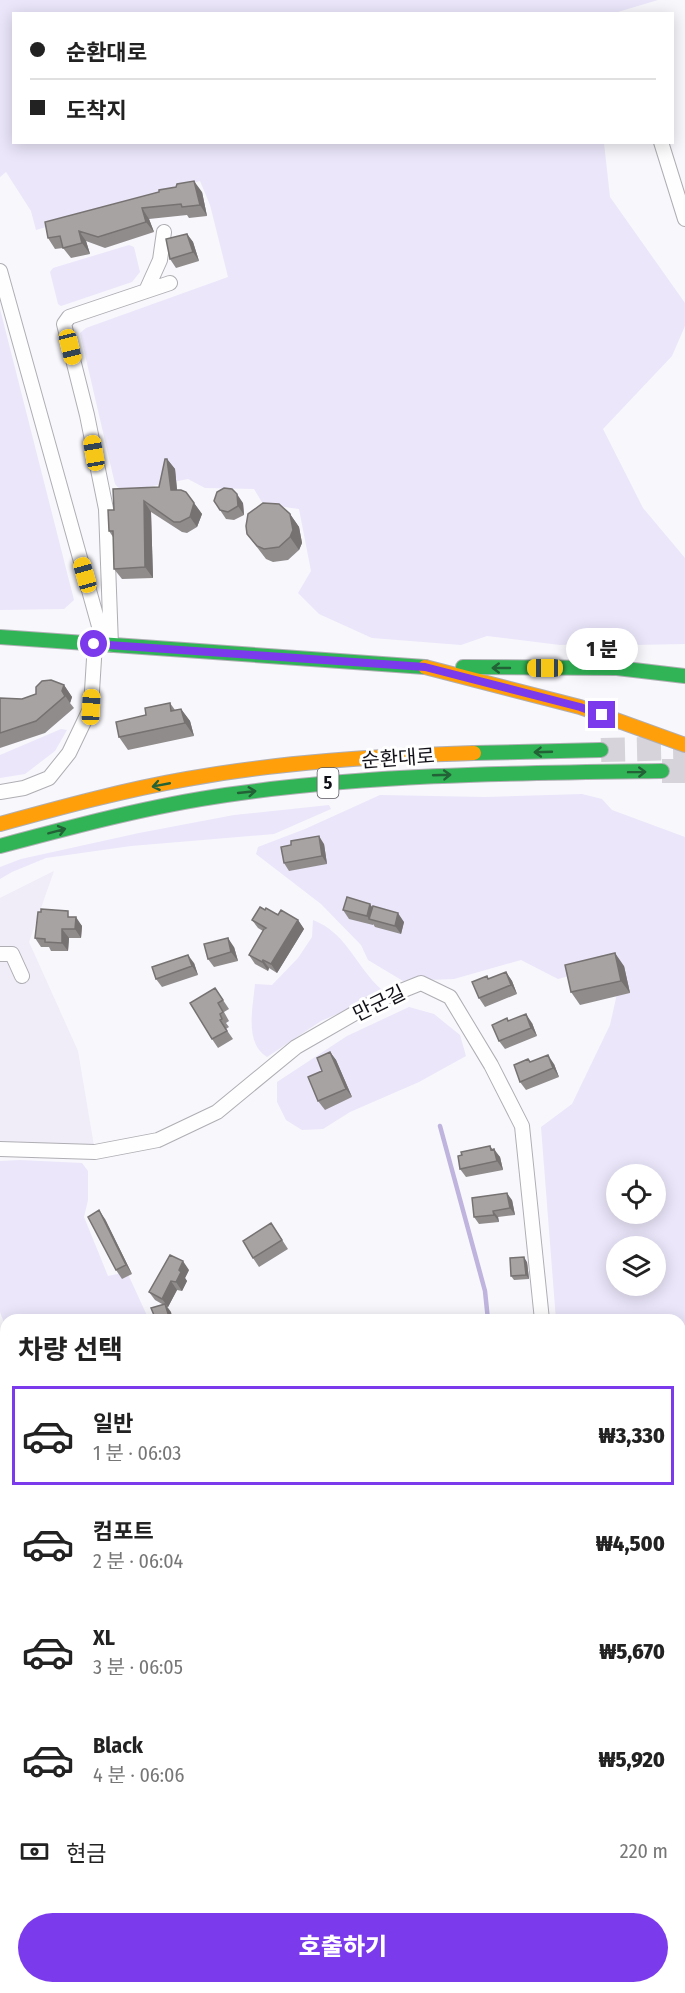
<!DOCTYPE html>
<html lang="ko">
<meta charset="utf-8">
<style>
body{margin:0;font-family:"Fira Sans Condensed","Noto Sans KR",sans-serif;background:#f6f6f6;color:#222;height:100vh;display:flex;flex-direction:column;font-size:22px;white-space:nowrap}
*{box-sizing:border-box;margin:0}
p{font-size:20px;color:#767676}
.icon{flex:none;width:33px;height:33px;fill:none;stroke:currentColor;stroke-width:2;stroke-linecap:round;stroke-linejoin:round}
.map{position:relative;flex:1;overflow:hidden}
.drawer{position:absolute;left:0px;top:1314px;width:686px;height:680px;display:flex;flex-direction:column;background:#fff;border-radius:18px 18px 0 0;box-shadow:0 3px 15px #0003}
.drawer>*{flex:none}
.guide{position:absolute;left:12px;top:12px;width:662px;height:132px;border-radius:0px;box-shadow:0 3px 15px #0003;display:grid;align-content:center;height:132px;padding:0 18px;background:#fff}
.fabs{position:absolute;left:606px;top:1164px;display:grid;gap:12px}
.fabs a{display:grid;place-items:center;width:60px;height:60px;border-radius:50%;background:#fff;box-shadow:0 3px 15px #0003;font-size:30px}
.end{position:absolute;width:27px;height:27px;margin:-14px;border:8px solid #7c3aed;background:#fff;box-shadow:0 0 0 3px #fff}
.from{border-radius:50%}
.bubble{position:absolute;height:42px;border-radius:21px;background:#fff;box-shadow:0 3px 15px #0003;font-size:20px;font-weight:800;line-height:42px;text-align:center}
.car{position:absolute;width:18px;height:36px;margin:-18px -9px;border-radius:8px;box-shadow:0 0 4px 2px #0007;background:linear-gradient(#f5c518 24%,#345 0 40%,#f5c518 0 76%,#345 0 86%,#f5c518 0)}
.guide b{display:flex;align-items:center;gap:21px;height:57px;font-size:22px}
.guide b+b{border-top:2px solid #e0e0e0}
.guide i{width:15px;height:15px;background:#222}
ul{padding:0;list-style:none}
li{display:flex;align-items:center;gap:18px;height:99px;margin:0 12px 9px;padding:0 6px;border:3px solid transparent;border-radius:0px}
li div{flex:1}
li b{display:block;font-size:22px}
li em{font-style:normal;font-weight:800}
li.current{border-color:#7c3aed}
li>.icon{width:54px;height:54px;stroke-width:1.5}
h2{padding:0 18px;font-size:27px;line-height:72px}
.pay{display:flex;align-items:center;gap:15px;height:66px;padding:0 18px;font-size:22px}
.pay p{margin-inline-start:auto}
.cta{display:flex;gap:12px;margin-top:auto;padding:12px 18px}
.cta a{flex:1;height:69px;border-radius:36px;background:#7c3aed;color:#fff;font-size:24px;font-weight:800;line-height:69px;text-align:center}
.map>svg:first-child{display:block}
</style>
<div class="map">
<svg width="685" height="1993" viewBox="0 0 685 1993">
<rect width="100%" height="100%" fill="#f8f7fc"/>
<path fill="#f0ecf8" d="M54,871L29,942L78,1051L95,1152L0,1149V898Z"/>
<path fill="#ebe6fa" fill-rule="evenodd" d="M0,0H658L611,14H14V142L604,143L610,197L685,303V326L672,356L603,429L643,508L685,558V644L634,645L609,643L560,645L487,636L461,645L372,638L319,614L298,593L311,571L299,509L263,504L254,489L205,488L188,479L122,492L115,484L80,333L86,328L228,277L210,205L200,181L36,230L31,211L6,172L0,177Z
M129,245L134,247L140,272L132,282L61,306L58,304L50,272L53,268Z
M0,309L74,600L64,609L0,610Z
M61,729L67,730L55,751L25,774L0,778V755Z
M582,794L602,799L612,810L685,837V1686L680,1671V1320H556L541,1127L572,1104L610,1025L621,976L606,966L558,979L521,960L454,979L403,981L368,960L361,945L321,904L256,854L258,847L305,829L380,795L485,797ZM616,1174H656V1214H616ZM616,1246H656V1286H616Z
M329,805L331,809L274,834L131,846L46,858L12,872L0,879V867L21,859L139,833L234,815Z
M313,920C347,933 356,967 382,990L368,1001L321,1021L267,1057C244,1043 253,1007 255,984L272,985L298,958L312,937Z
M409,1007L434,1014L460,1035L466,1056L419,1082L350,1112L323,1129L302,1130L286,1120L277,1102V1082L347,1036Z
M20,1160L82,1163L88,1171V1200L84,1217L108,1276L127,1272L149,1320H6V1328L0,1312V1161Z
M6,1409V1470H0V1410Z
M292,1988H350L347,1993H291Z"/>
<g fill="none" stroke-linecap="round" stroke-linejoin="round">
<path stroke="#bfb4dd" stroke-width="4.5" d="M440,1126L485,1291L488,1320
M361,1993L363,1988"/>
<path stroke="#d6d4da" stroke-width="24" stroke-dasharray="24 12" stroke-linecap="butt" d="M601,750L685,748
M662,771H685"/>
<g stroke="#afaeb3" stroke-width="16">
<path id="street" d="M661,142L685,219
M0,271L104,644
M146,291L160,260L164,232
M111,645L106,509L87,415L64,324L69,317L170,283
M0,792L24,788L49,778L69,753L91,707L95,643
M0,954H12L22,976
M0,1149L95,1152L158,1140L217,1112L296,1047L376,1001L421,983L450,997L491,1065L522,1126L542,1320
M649,1988L650,1993"/>
</g>
<g stroke="#afaeb3" stroke-width="16">
<path id="fast" d="M0,637L425,667
M463,667L617,668L685,676
M474,753L601,750
M0,846C75,826 150,806 226,795C371,774 517,773 662,771"/>
</g>
<g stroke="#afaeb3" stroke-width="16">
<path id="slow" d="M425,667L580,707L685,745
M0,824C62,807 124,790 187,779C281,762 378,756 474,753"/>
</g>
<use href="#street" stroke="#fefeff" stroke-width="14"/>
<use href="#fast" stroke="#30b455" stroke-width="14"/>
<use href="#slow" stroke="#ff9f0a" stroke-width="14"/>
</g>
<path fill="#908c8c" d="M202,192L207,216L189,218L187,215L149,219L154,232L105,248L86,241L90,254L71,258L63,248L55,249L48,238L45,222Z
M187,234L193,242L199,261L176,268L170,259Z
M167,459L175,469L177,490L186,492L202,514L197,527L187,533L182,532L151,512L153,578L122,579L114,569L113,537L109,531L114,510L159,487Z
M214,501L243,503L244,515L234,520L226,519Z
M290,514L299,527L302,543L299,550L288,560L273,562L266,559L247,534Z
M64,685L72,697L70,703L74,708L45,733L0,748V708L22,699Z
M170,703L175,710L181,709L190,721L194,736L128,750L119,737L146,715Z
M324,844L327,864L289,871L284,863Z
M370,904L372,907L404,922L401,934L375,927L373,924V925L349,919L343,910Z
M265,910L298,920L304,929L277,973L269,968L268,971L255,964L249,955L263,931L258,928L252,920Z
M73,917L82,926L81,938H69L68,951H51L49,947H41L35,938Z
M234,947L238,961L214,967L208,959Z
M194,963L198,975L162,987L156,979Z
M624,966L630,993L580,1005L571,992Z
M506,972L512,981L517,994L485,1007L479,998Z
M215,988L229,1009L224,1012L229,1021L226,1023L229,1027L226,1029L233,1039L218,1048L212,1039Z
M509,1021L532,1023L537,1036L505,1049L499,1041Z
M330,1052L336,1060L352,1097L325,1110L318,1101L322,1071Z
M528,1059L530,1062L554,1064L559,1077L526,1090L520,1082Z
M492,1149L500,1157L503,1170L466,1177L460,1169Z
M512,1200L515,1215L498,1217L499,1222L479,1224L474,1217Z
M105,1219L132,1274L122,1279L116,1270Z
M277,1232L288,1249L259,1267L253,1258Z
M527,1262L529,1279L514,1280L511,1276Z
M189,1270L185,1278L187,1281L182,1291L177,1290L168,1307H167L171,1312L162,1304L155,1300L149,1292Z
M0,1336L6,1350V1403L4,1401L1,1402L0,1401Z"/>
<path fill="#767272" d="M194,181L202,192L207,216L200,205Z
M142,208L149,219L154,232L146,222Z
M79,231L86,241L90,254L82,243Z
M187,234L193,242L199,261L193,252Z
M167,459L175,469L178,500L171,490Z
M237,494L243,503L244,515L238,506Z
M144,501L151,512L153,578L145,567Z
M194,503L202,514L197,527L190,517Z
M290,514L299,527L302,543L299,550L290,537Z
M64,685L72,697L70,703L62,691Z
M181,709L190,721L194,736L185,723Z
M319,836L324,844L327,864L322,856Z
M370,904L376,913L369,919L373,925L367,916Z
M398,913L404,922L401,934L395,926Z
M76,917L82,926L81,938L75,929Z
M298,920L304,929L277,973L271,964Z
M62,929L69,938L68,951L62,943Z
M228,938L234,947L238,961L231,952Z
M615,953L624,966L630,993L621,981Z
M188,955L194,963L198,975L192,966Z
M263,960L269,968L268,971L262,962Z
M506,972L512,981L517,994L511,985Z
M526,1014L532,1023L537,1036L531,1028Z
M330,1052L336,1060L352,1097L346,1089Z
M548,1055L554,1064L559,1077L553,1068Z
M490,1146L495,1153L494,1149L500,1157L503,1170L497,1161L491,1150Z
M507,1193L512,1200L515,1215L510,1208Z
M99,1210L105,1219L132,1274L126,1265Z
M493,1211L498,1217L499,1222L494,1215Z
M524,1257L527,1262L529,1279L526,1275Z
M183,1261L189,1270L185,1278L187,1281L182,1291L176,1282L179,1270Z
M171,1281L177,1290L168,1307L162,1299Z
M165,1304L171,1312L173,1320H170Z
M0,1336L6,1350V1357L0,1343Z"/>
<path fill="#a8a3a3" stroke="#767272" stroke-width="1.5" d="M194,181L200,205L182,207L181,204L142,208L146,222L98,237L79,231L82,243L63,248L60,236L48,238L45,222L159,192V190L176,187L177,184Z
M187,234L193,252L170,259L166,239Z
M165,459H167L171,490H181L186,492L194,503L190,517L180,522H174L144,501L145,567L114,569L113,531H109L108,510H114L113,489L159,487Z
M224,488L232,489L237,494L238,506L228,512L220,510L214,501L217,492Z
M263,503L279,504L290,514L293,530L290,537L279,547L264,549L257,546L247,534L246,526L248,514Z
M51,680L64,685L62,691L65,696L36,721L0,733V698L22,699L36,694V687L42,681Z
M170,703L171,711L181,709L185,723L119,737L116,722L146,715L145,708Z
M319,836L322,856L284,863L281,847L291,845V841Z
M347,897L370,904L367,916L343,910Z
M373,906L398,913L395,926L369,919Z
M260,907L265,910L266,908L278,915L281,910L298,920L271,964L263,960L262,962L249,955L264,929L266,928L252,920Z
M41,909L68,911V917H76L75,929H62V943L45,942V939L35,938L38,912H41Z
M228,938L231,952L208,959L204,944Z
M615,953L621,981L571,992L565,965Z
M188,955L192,966L156,979L152,967Z
M506,972L511,985L479,998L472,982L487,976L488,979Z
M215,988L223,1000L218,1003L223,1012L220,1014L222,1019L220,1020L227,1031L212,1039L190,1003Z
M526,1014L531,1028L499,1041L492,1025L507,1018L508,1021Z
M330,1052L346,1089L318,1101L308,1077L322,1071L317,1058Z
M548,1055L553,1068L520,1082L514,1065L528,1059L530,1062Z
M490,1146L491,1150L494,1149L497,1161L460,1169L458,1156L462,1155L461,1152Z
M507,1193L510,1208L493,1211L494,1215L474,1217L472,1198Z
M99,1210L126,1265L116,1270L88,1217Z
M271,1223L282,1240L253,1258L243,1241Z
M170,1255L183,1261L179,1270L181,1272L176,1282L171,1281L162,1299L149,1292Z
M524,1257L526,1275L511,1276L510,1258Z
M165,1304L170,1320H156L151,1308Z
M0,1343L6,1357V1389L0,1392Z
M685,1987V1993H680L678,1989Z"/>
<defs><path id="oneway-shaft" d="M-6 0H5M1.5-3L5.5 0L1.5 3" fill="none" stroke-width="1.6" stroke-linecap="round" stroke-linejoin="round" transform="scale(1.5)"/></defs>
<g stroke="#226236">
<use href="#oneway-shaft" transform="translate(501 668) rotate(-180)"/>
<use href="#oneway-shaft" transform="translate(543 752) rotate(178)"/>
<use href="#oneway-shaft" transform="translate(637 772) rotate(-1)"/>
<use href="#oneway-shaft" transform="translate(442 775) rotate(-2)"/>
<use href="#oneway-shaft" transform="translate(161 785) rotate(169)"/>
<use href="#oneway-shaft" transform="translate(247 792) rotate(-6)"/>
<use href="#oneway-shaft" transform="translate(57 831) rotate(-15)"/>
</g>
<g fill="none" stroke-linecap="round" stroke-linejoin="round">
<path stroke="#7c3aed" stroke-width="8" d="M94,644L425,667L580,707L602,715"/>
</g>
<g text-anchor="middle" stroke-width="6" stroke-linejoin="round" paint-order="stroke">
<rect fill="#fff" stroke="#5a585d" stroke-width="1.5" x="317.5" y="768" width="21" height="30" rx="4.5"/>
<g font-size="18" font-weight="bold" fill="#131118">
<text x="328" y="789">5</text>
</g>
<g font-size="20" fill="#131118" stroke="#fff">
<text transform="translate(398 758) rotate(-4)" y="7">순환대로</text>
<text transform="translate(379 1003) rotate(-26)" y="7">만군길</text>
</g>
</g>
</svg>
<div class="fabs">
<a><svg class="icon" aria-label="locate" viewBox="0 0 24 24"><circle cx="12" cy="12" r="6"/><path d="M12 2v4M12 18v4M2 12h4M18 12h4"/></svg></a>
<a><svg class="icon" aria-label="layers" viewBox="0 0 24 24"><path d="M12 4l9 5-9 5-9-5zM3 14l9 5 9-5"/></svg></a>
</div>
<i class="end from" style="left:94px;top:644px"></i>
<i class="end" style="left:602px;top:715px"></i>
<div class="bubble" style="left:566px;top:628px;width:72px">1 분</div>
<i class="car" style="left:70px;top:347px;rotate:166deg"></i>
<i class="car" style="left:94px;top:453px;rotate:350deg"></i>
<i class="car" style="left:85px;top:575px;rotate:344deg"></i>
<i class="car" style="left:545px;top:668px;rotate:270deg"></i>
<i class="car" style="left:91px;top:707px;rotate:3deg"></i>
<div class="guide">
<b><i class="from"></i>순환대로</b>
<b><i></i>도착지</b>
</div>
<section class="drawer">
<h2>차량 선택</h2>
<ul>
<li class="current"><svg class="icon" aria-label="car" viewBox="0 0 24 24"><path d="M5 17H2v-5l4-1 3-4h7l3 4 3 1v5h-3M9 17h6M6 11h13"/><circle cx="7" cy="17" r="2"/><circle cx="17" cy="17" r="2"/></svg><div><b>일반</b><p>1 분 · 06:03</p></div><em>₩3,330</em></li>
<li><svg class="icon" aria-label="car" viewBox="0 0 24 24"><path d="M5 17H2v-5l4-1 3-4h7l3 4 3 1v5h-3M9 17h6M6 11h13"/><circle cx="7" cy="17" r="2"/><circle cx="17" cy="17" r="2"/></svg><div><b>컴포트</b><p>2 분 · 06:04</p></div><em>₩4,500</em></li>
<li><svg class="icon" aria-label="car" viewBox="0 0 24 24"><path d="M5 17H2v-5l4-1 3-4h7l3 4 3 1v5h-3M9 17h6M6 11h13"/><circle cx="7" cy="17" r="2"/><circle cx="17" cy="17" r="2"/></svg><div><b>XL</b><p>3 분 · 06:05</p></div><em>₩5,670</em></li>
<li><svg class="icon" aria-label="car" viewBox="0 0 24 24"><path d="M5 17H2v-5l4-1 3-4h7l3 4 3 1v5h-3M9 17h6M6 11h13"/><circle cx="7" cy="17" r="2"/><circle cx="17" cy="17" r="2"/></svg><div><b>Black</b><p>4 분 · 06:06</p></div><em>₩5,920</em></li>
</ul>
<div class="pay"><svg class="icon" aria-label="cash" viewBox="0 0 24 24"><path d="M3 7h18v10H3z"/><circle cx="12" cy="12" r="2"/></svg>현금<p>220 m</p></div>
<div class="cta"><a>호출하기</a></div>
</section>
</div>
